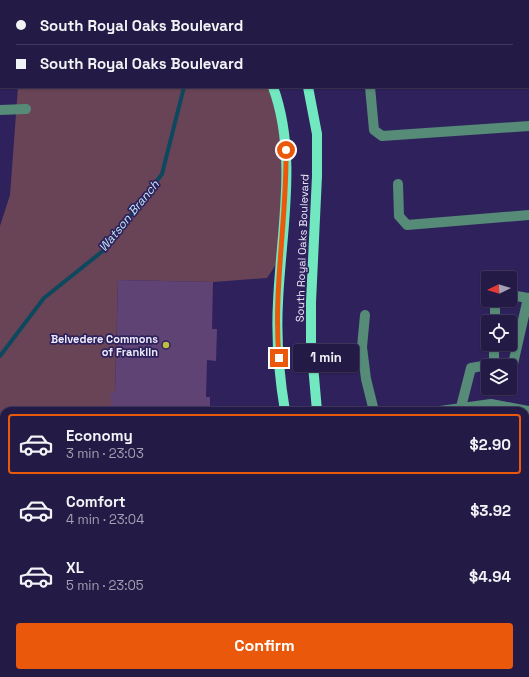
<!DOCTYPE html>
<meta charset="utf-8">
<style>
body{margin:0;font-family:"Space Grotesk",sans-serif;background:#2b234c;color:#f1f3f6;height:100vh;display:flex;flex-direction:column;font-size:15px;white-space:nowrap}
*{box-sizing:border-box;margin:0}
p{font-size:13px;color:#a3a1b3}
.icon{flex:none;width:22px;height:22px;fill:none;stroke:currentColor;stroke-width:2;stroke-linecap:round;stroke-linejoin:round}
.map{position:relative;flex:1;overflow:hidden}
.panel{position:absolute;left:0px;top:407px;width:529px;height:270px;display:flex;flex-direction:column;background:#231a45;border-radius:12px 12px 0 0;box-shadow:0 1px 3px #0004,0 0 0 1px #40385e}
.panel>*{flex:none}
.banner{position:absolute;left:0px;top:0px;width:529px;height:88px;box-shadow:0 1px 3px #0004,0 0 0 1px #40385e;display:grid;align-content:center;height:88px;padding:0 16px;background:#231a45}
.needle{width:26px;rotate:265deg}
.controls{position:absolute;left:481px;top:271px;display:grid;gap:8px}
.controls a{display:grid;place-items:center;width:36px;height:36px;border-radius:4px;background:#231a45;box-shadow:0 1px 3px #0004,0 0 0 1px #40385e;font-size:20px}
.end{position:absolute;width:18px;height:18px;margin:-9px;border:5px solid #ea580c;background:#fff;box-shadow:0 0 0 2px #fff}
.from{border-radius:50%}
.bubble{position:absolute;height:28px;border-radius:4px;background:#231a45;box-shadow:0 1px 3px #0004,0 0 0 1px #40385e;font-size:13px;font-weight:700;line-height:28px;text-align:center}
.banner b{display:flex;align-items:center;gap:14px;height:38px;font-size:15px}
.banner b+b{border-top:1px solid #40385e}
.banner i{width:10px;height:10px;background:#f1f3f6}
ul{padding:7px 0 0;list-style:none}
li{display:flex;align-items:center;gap:12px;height:60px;margin:0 8px 6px;padding:0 8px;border:2px solid transparent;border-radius:4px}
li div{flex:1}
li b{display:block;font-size:15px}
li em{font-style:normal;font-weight:700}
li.current{border-color:#ea580c}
li>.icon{width:36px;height:36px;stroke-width:1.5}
.primary-button{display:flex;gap:8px;margin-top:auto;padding:8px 16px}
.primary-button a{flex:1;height:46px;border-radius:4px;background:#ea580c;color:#fff;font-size:16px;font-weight:700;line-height:46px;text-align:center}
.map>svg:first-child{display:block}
</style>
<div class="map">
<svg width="529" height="677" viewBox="0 0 529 677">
<rect width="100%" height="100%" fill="#2f225c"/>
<path fill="#694456" d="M17,0H220L221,1H17Z
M18,87H273L285,137L281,257L267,278L213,282L118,280L115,392L111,411H4V564L0,555V226L10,195Z
M4,565V673H238L239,677H0V569Z"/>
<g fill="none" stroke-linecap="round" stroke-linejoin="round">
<path stroke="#0e485e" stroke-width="4" d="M0,356L44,298L104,250L162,174L184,87
M0,494L4,500
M96,673L98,677"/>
</g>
<path fill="#5e4374" d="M118,280L213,282L212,329H217L216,361L207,360L206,397H210V407L205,406V411H111V392H115Z
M240,673H277L268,677H242Z"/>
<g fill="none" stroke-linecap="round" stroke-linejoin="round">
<path stroke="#558b77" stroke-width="10" d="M512,0L515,1
M319,1L321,0
M411,1H430
M528,3H529
M528,72L529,76
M370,87L374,130L382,136L529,126
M0,110L26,109
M398,184L399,216L407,225L529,215
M365,315L362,347L366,379L374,411
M495,322V300
M494,364V344
M461,407L471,368L494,364H513L528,298L510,295
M440,411L491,404L529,411
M525,462L529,464
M337,673L338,677
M525,673L529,670"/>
<path stroke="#71e8c0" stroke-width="10" d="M220,0L221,1
M258,0L259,1
M273,87C298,155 281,231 278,302C276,338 279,375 285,411
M308,87L317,134V176L311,302V342L317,411
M373,673L375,677
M407,673L409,677"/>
</g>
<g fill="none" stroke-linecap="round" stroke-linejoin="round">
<path stroke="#ea580c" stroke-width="5" d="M279,358C273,289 287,219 286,150"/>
</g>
<circle fill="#bfbe41" stroke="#2f225c" stroke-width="1.5" cx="166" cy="345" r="4"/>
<g text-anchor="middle" stroke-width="3.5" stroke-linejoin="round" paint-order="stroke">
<g font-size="11" fill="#ecebfa" stroke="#2f225c">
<text transform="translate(302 248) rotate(-88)" y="4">South Royal Oaks Boulevard</text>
</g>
<g font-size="11" font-weight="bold" fill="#ecebfa" stroke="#2f225c" text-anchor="end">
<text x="158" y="343">Belvedere Commons<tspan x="158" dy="13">of Franklin</tspan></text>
</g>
<g font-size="12" font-style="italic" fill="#bfe4f6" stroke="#2f225c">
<text transform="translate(129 216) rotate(-51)" y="4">Watson Branch</text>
</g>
</g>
</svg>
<div class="controls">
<a><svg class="needle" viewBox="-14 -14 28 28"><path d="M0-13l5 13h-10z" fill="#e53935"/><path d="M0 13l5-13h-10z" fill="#a3a1b3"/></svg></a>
<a><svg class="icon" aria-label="locate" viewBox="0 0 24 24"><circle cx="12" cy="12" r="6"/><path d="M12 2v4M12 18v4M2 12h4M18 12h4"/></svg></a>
<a><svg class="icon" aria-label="layers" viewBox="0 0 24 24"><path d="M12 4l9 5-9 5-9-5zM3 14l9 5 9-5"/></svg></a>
</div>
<i class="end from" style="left:286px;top:150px"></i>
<i class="end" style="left:279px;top:358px"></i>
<div class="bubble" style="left:293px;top:344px;width:66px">1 min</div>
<div class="banner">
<b><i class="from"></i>South Royal Oaks Boulevard</b>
<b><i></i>South Royal Oaks Boulevard</b>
</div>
<section class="panel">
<ul>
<li class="current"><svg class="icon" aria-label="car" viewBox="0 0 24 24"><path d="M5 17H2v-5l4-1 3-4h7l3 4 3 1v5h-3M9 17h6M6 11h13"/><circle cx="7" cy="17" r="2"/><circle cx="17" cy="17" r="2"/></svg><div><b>Economy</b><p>3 min · 23:03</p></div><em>$2.90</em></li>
<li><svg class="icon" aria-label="car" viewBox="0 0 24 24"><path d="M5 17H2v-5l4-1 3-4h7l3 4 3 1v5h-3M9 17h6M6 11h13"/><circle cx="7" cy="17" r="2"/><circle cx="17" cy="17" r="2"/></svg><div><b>Comfort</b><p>4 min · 23:04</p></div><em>$3.92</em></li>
<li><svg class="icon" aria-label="car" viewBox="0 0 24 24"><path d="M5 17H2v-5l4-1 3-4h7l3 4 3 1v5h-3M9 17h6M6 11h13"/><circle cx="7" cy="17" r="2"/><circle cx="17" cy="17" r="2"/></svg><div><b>XL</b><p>5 min · 23:05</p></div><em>$4.94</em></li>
</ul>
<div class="primary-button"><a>Confirm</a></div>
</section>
</div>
